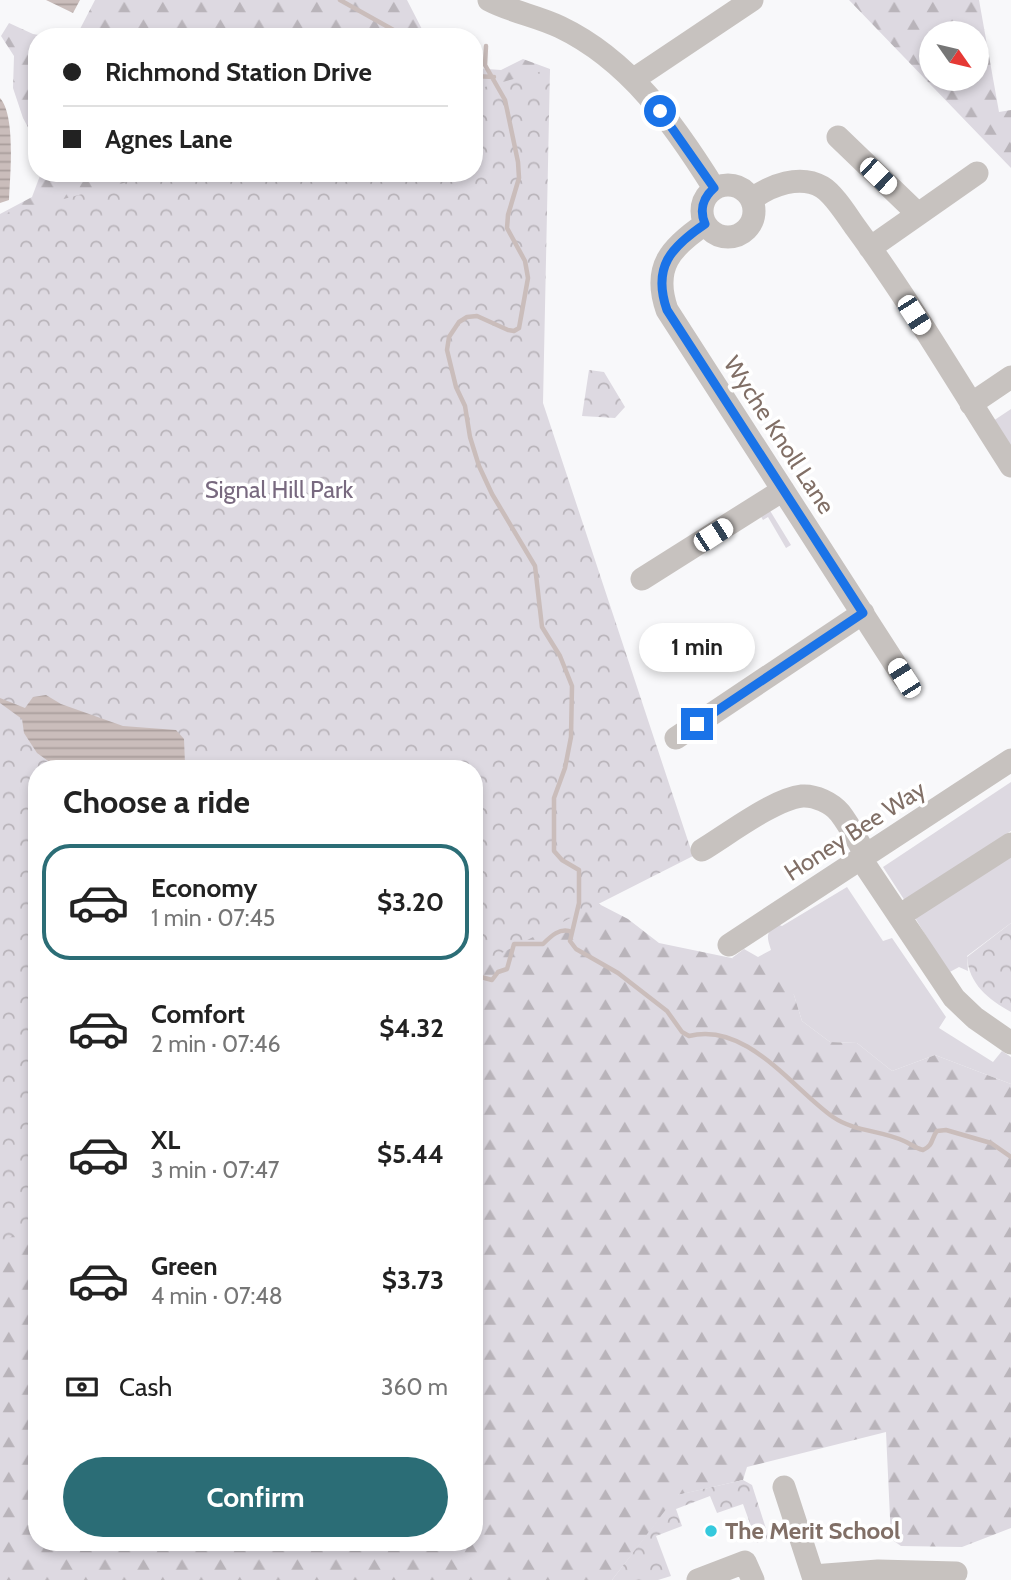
<!DOCTYPE html>
<meta charset="utf-8">
<style>
body{margin:0;font-family:Cabin,sans-serif;background:#f6f6f6;color:#222;height:100vh;display:flex;flex-direction:column;font-size:26px;white-space:nowrap}
*{box-sizing:border-box;margin:0}
p{font-size:23px;color:#767676}
.icon{flex:none;width:38px;height:38px;fill:none;stroke:currentColor;stroke-width:2;stroke-linecap:round;stroke-linejoin:round}
.map{position:relative;flex:1;overflow:hidden}
.details{position:absolute;left:28px;top:760px;width:455px;height:791px;display:flex;flex-direction:column;background:#fff;border-radius:28px;box-shadow:0 4px 10px #0003}
.details>*{flex:none}
.hud{position:absolute;left:28px;top:28px;width:455px;height:154px;border-radius:28px;box-shadow:0 4px 10px #0003;display:grid;align-content:center;height:154px;padding:0 35px;background:#fff}
.needle{width:46px;rotate:124deg}
.buttons{position:absolute;left:919px;top:21px;display:grid;gap:14px}
.buttons a{display:grid;place-items:center;width:70px;height:70px;border-radius:50%;background:#fff;box-shadow:0 4px 10px #0003;font-size:35px}
.end{position:absolute;width:32px;height:32px;margin:-16px;border:9px solid #1a73e8;background:#fff;box-shadow:0 0 0 4px #fff}
.from{border-radius:50%}
.bubble{position:absolute;height:49px;border-radius:24px;background:#fff;box-shadow:0 4px 10px #0003;font-size:23px;font-weight:700;line-height:49px;text-align:center}
.car{position:absolute;width:21px;height:42px;margin:-21px -10px;border-radius:9px;box-shadow:0 0 5px 2px #0007;background:linear-gradient(#fff 24%,#345 0 40%,#fff 0 76%,#345 0 86%,#fff 0)}
.hud b{display:flex;align-items:center;gap:24px;height:66px;font-size:26px}
.hud b+b{border-top:2px solid #e0e0e0}
.hud i{width:18px;height:18px;background:#222}
ul{padding:0;list-style:none}
li{display:flex;align-items:center;gap:21px;height:116px;margin:0 14px 10px;padding:0 21px;border:4px solid transparent;border-radius:28px}
li div{flex:1}
li b{display:block;font-size:26px}
li em{font-style:normal;font-weight:700}
li.on{border-color:#2b6d76}
li>.icon{width:63px;height:63px;stroke-width:1.5}
h2{padding:0 35px;font-size:32px;line-height:84px}
.pay{display:flex;align-items:center;gap:18px;height:77px;padding:0 35px;font-size:26px}
.pay p{margin-inline-start:auto}
.primary-button{display:flex;gap:14px;margin-top:auto;padding:14px 35px}
.primary-button a{flex:1;height:80px;border-radius:42px;background:#2b6d76;color:#fff;font-size:28px;font-weight:700;line-height:80px;text-align:center}
.map>svg:first-child{display:block}
</style>
<div class="map">
<svg width="1011" height="1580" viewBox="0 0 1011 1580">
<defs>
<pattern id="forest-firs" width="22" height="20" patternUnits="userSpaceOnUse" patternTransform="scale(1.75)"><rect width="22" height="20" fill="#ddd9e1"/><path d="M5 1l3.5 6h-7zM16 11l3.5 6h-7z" fill="#b9b4ba"/></pattern>
<pattern id="park-crowns" width="20" height="18" patternUnits="userSpaceOnUse" patternTransform="scale(1.75)"><rect width="20" height="18" fill="#ddd9e1"/><path d="M2 6a3 3 0 1 1 6 0M12 15a3 3 0 1 1 6 0" fill="none" stroke="#b9b4ba"/></pattern>
<pattern id="water-rules" width="6" height="5" patternUnits="userSpaceOnUse" patternTransform="scale(1.75)"><rect width="6" height="5" fill="#cabdbb"/><path d="M0 2.5h6" fill="none" stroke="#a99e9c"/></pattern>
</defs>
<rect width="100%" height="100%" fill="#f8f8fa"/>
<path fill="#ddd9e1" d="M1011,409V448L993,421Z
M769,509L791,545L786,548L768,517L763,520L760,515Z
M1011,782V831L905,901L883,867Z
M1011,851V923L967,956L968,971L959,967L948,973L914,916Z
M847,887L883,941L892,938L946,1017L939,1028L993,1062L1002,1051L1011,1057V1084L935,1055L892,1071L857,1043L830,1042L802,1021L794,995L732,958L744,949L758,957L771,950C767,937 765,933 777,924L782,926Z"/>
<path fill="url(#forest-firs)" fill-rule="evenodd" d="M95,0H407L426,37H69L80,29Z
M849,0H979L999,112L1011,110V168ZM931,33H976V79H931Z
M9,23L33,34L50,37H37V144L23,118L13,88L14,56L1,36Z
M523,59L550,69L518,278L599,904L628,919L659,943L765,965L794,995L802,1021L830,1042L857,1043L892,1071L935,1055L1011,1084V1528L962,1547L901,1546L891,1539L886,1432L747,1467L743,1480L678,1495L612,1580H0V758L37,776V1542H474V768L0,253V214L32,197L41,173H474V68L501,70Z"/>
<path fill="url(#park-crowns)" d="M550,69L543,403L693,856L474,967V768H37V1220L0,1244V216L161,173H474V90Z
M589,370L604,372L625,407L615,418L582,416Z
M1011,923V1012C988,999 969,984 967,957Z
M743,1480L752,1485L769,1538L757,1543L743,1504L717,1513L710,1496L676,1509L682,1526L656,1536L671,1576L658,1580H612L677,1495Z"/>
<path fill="url(#water-rules)" d="M46,0H80L73,13Z
M0,98C16,116 10,176 9,200L0,203Z
M46,695L61,704L123,726L176,730L184,739L185,764L182,768H58L37,753L24,733L22,719L0,703V698L25,708L33,697Z"/>
<g fill="none" stroke-linecap="round" stroke-linejoin="round">
<path stroke="#cabdbb" stroke-width="4.5" d="M340,0L406,37
M486,46L485,65L505,100L518,162L519,178L508,215L507,228L525,261L528,278L519,328L514,331L508,330L477,316L467,317L459,322L449,337L447,350L456,387L465,406L470,437L479,466L492,494L535,566L542,627L560,656L572,686L571,737L565,768L554,798V851L562,860L579,870V903L570,941L576,949L618,973L667,1011L682,1032L689,1036C746,1021 792,1088 833,1117C855,1132 881,1130 904,1141C911,1144 915,1148 923,1150C934,1145 931,1138 937,1131L946,1130L991,1143L1011,1157
M474,76L494,77
M474,984L481,977L492,980L498,972L507,969L514,944H543C551,936 560,927 572,932
M474,985L476,990L474,995"/>
<path stroke="#c7c2bf" stroke-width="23" d="M489,0C512,12 537,16 560,27C629,60 674,124 714,188
M634,79L752,0
M838,137L918,214
M702 211a26 26 0 1 1 52 0a26 26 0 1 1-52 0Z
M752,199C771,185 800,174 822,187C834,194 848,217 856,228C912,304 960,387 1011,466
M705,224C671,247 652,267 667,310L904,678
M870,248L977,173
M971,404L1011,377
M642,579L783,490
M676,738L863,613
M702,850C727,835 774,799 802,796C815,795 832,803 840,813C850,826 858,842 866,855
M861,859L954,998L975,1018L1011,1043
M899,916L1011,844
M729,945L1011,760
M784,1487L813,1576L878,1571L956,1573
M698,1580L745,1562L753,1580"/>
</g>
<g fill="none" stroke-linecap="round" stroke-linejoin="round">
<path stroke="#1a73e8" stroke-width="9" d="M660,111L714,188C703,198 699,209 705,224C671,247 652,267 667,310L863,613L697,724"/>
</g>
<circle fill="#35c9dd" stroke="#fff" stroke-width="2.5" cx="711" cy="1531" r="7"/>
<g text-anchor="middle" stroke-width="7" stroke-linejoin="round" paint-order="stroke">
<g font-size="24" fill="#816f66" stroke="#fff">
<text transform="translate(779 435) rotate(57)" y="8">Wyche Knoll Lane</text>
<text transform="translate(855 831) rotate(-33)" y="8">Honey Bee Way</text>
</g>
<g font-size="24" fill="#78697f" stroke="#fff">
<text x="279" y="498">Signal Hill Park</text>
</g>
<g font-size="24" font-weight="bold" fill="#816f66" stroke="#fff" text-anchor="start">
<text x="725" y="1539">The Merit School</text>
</g>
</g>
</svg>
<div class="buttons">
<a><svg class="needle" viewBox="-14 -14 28 28"><path d="M0-13l5 13h-10z" fill="#e53935"/><path d="M0 13l5-13h-10z" fill="#767676"/></svg></a>
</div>
<i class="end from" style="left:660px;top:111px"></i>
<i class="end" style="left:697px;top:724px"></i>
<div class="bubble" style="left:639px;top:623px;width:116px">1 min</div>
<i class="car" style="left:878px;top:176px;rotate:134deg"></i>
<i class="car" style="left:914px;top:315px;rotate:147deg"></i>
<i class="car" style="left:713px;top:535px;rotate:57deg"></i>
<i class="car" style="left:904px;top:678px;rotate:328deg"></i>
<div class="hud">
<b><i class="from"></i>Richmond Station Drive</b>
<b><i></i>Agnes Lane</b>
</div>
<section class="details">
<h2>Choose a ride</h2>
<ul>
<li class="on"><svg class="icon" aria-label="car" viewBox="0 0 24 24"><path d="M5 17H2v-5l4-1 3-4h7l3 4 3 1v5h-3M9 17h6M6 11h13"/><circle cx="7" cy="17" r="2"/><circle cx="17" cy="17" r="2"/></svg><div><b>Economy</b><p>1 min · 07:45</p></div><em>$3.20</em></li>
<li><svg class="icon" aria-label="car" viewBox="0 0 24 24"><path d="M5 17H2v-5l4-1 3-4h7l3 4 3 1v5h-3M9 17h6M6 11h13"/><circle cx="7" cy="17" r="2"/><circle cx="17" cy="17" r="2"/></svg><div><b>Comfort</b><p>2 min · 07:46</p></div><em>$4.32</em></li>
<li><svg class="icon" aria-label="car" viewBox="0 0 24 24"><path d="M5 17H2v-5l4-1 3-4h7l3 4 3 1v5h-3M9 17h6M6 11h13"/><circle cx="7" cy="17" r="2"/><circle cx="17" cy="17" r="2"/></svg><div><b>XL</b><p>3 min · 07:47</p></div><em>$5.44</em></li>
<li><svg class="icon" aria-label="car" viewBox="0 0 24 24"><path d="M5 17H2v-5l4-1 3-4h7l3 4 3 1v5h-3M9 17h6M6 11h13"/><circle cx="7" cy="17" r="2"/><circle cx="17" cy="17" r="2"/></svg><div><b>Green</b><p>4 min · 07:48</p></div><em>$3.73</em></li>
</ul>
<div class="pay"><svg class="icon" aria-label="cash" viewBox="0 0 24 24"><path d="M3 7h18v10H3z"/><circle cx="12" cy="12" r="2"/></svg>Cash<p>360 m</p></div>
<div class="primary-button"><a>Confirm</a></div>
</section>
</div>
